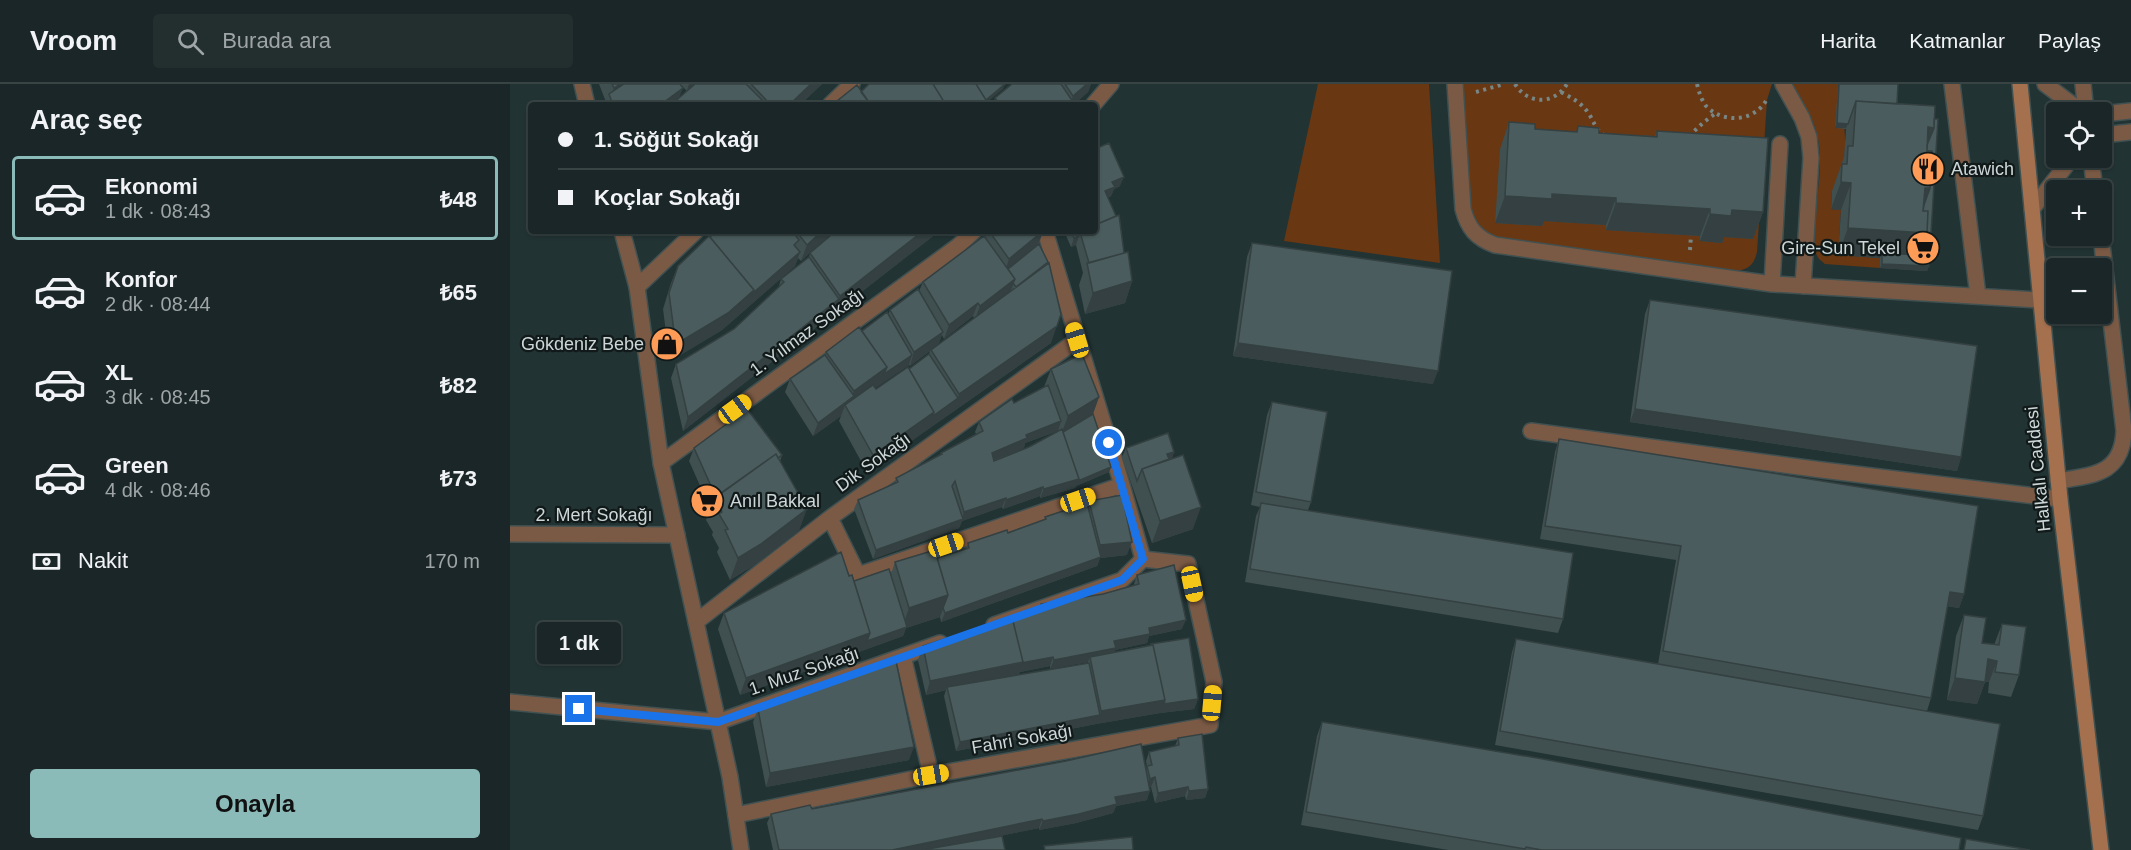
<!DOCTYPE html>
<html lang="tr">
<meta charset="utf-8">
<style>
body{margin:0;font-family:Arial,sans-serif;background:#232e2f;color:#f1f3f6;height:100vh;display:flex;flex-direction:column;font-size:22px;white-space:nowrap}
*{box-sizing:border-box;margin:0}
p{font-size:20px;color:#9fa5a7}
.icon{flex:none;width:33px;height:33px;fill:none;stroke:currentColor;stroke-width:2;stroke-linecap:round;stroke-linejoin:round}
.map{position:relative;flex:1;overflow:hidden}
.side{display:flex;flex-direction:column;background:#1a2627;width:510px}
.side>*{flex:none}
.banner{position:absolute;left:18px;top:18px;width:570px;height:132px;border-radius:6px;box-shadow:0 2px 4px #0004,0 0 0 2px #384344;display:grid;align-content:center;height:132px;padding:0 30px;background:#1a2627}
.fabs{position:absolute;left:1536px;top:18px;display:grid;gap:12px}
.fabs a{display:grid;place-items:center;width:66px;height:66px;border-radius:6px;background:#1a2627;box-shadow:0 2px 4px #0004,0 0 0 2px #384344;font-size:30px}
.end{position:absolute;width:27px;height:27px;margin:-14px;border:8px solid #1a73e8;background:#fff;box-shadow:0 0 0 3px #fff}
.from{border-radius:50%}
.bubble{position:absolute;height:42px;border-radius:6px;background:#1a2627;box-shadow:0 2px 4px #0004,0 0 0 2px #384344;font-size:20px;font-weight:800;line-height:42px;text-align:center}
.car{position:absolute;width:18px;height:36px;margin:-18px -9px;border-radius:8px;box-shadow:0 0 4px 2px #0007;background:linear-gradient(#f5c518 24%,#345 0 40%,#f5c518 0 76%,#345 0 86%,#f5c518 0)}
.banner b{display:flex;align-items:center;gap:21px;height:57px;font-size:22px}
.banner b+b{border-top:2px solid #384344}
.banner i{width:15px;height:15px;background:#f1f3f6}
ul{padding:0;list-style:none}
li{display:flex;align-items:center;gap:18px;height:84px;margin:0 12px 9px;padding:0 18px;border:3px solid transparent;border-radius:6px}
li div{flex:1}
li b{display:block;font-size:22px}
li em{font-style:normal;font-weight:800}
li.selected{border-color:#8bbbb9}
li>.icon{width:54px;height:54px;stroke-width:1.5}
h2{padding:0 30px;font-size:27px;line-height:72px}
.pay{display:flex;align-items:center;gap:15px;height:66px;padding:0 30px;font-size:22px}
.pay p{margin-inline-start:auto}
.button{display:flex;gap:12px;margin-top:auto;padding:12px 30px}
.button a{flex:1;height:69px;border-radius:6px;background:#8bbbb9;color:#111;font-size:24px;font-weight:800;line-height:69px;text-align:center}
header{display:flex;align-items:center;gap:36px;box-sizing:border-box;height:84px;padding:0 30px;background:#1a2627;border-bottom:2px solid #384344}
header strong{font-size:28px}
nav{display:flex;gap:33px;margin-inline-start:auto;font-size:21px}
.search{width:420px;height:54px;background:#232e2f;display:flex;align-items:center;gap:15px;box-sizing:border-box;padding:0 21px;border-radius:6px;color:#9fa5a7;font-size:22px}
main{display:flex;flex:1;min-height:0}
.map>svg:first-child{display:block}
</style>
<header>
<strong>Vroom</strong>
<div class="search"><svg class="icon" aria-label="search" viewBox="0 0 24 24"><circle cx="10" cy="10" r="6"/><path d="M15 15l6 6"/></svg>Burada ara</div>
<nav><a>Harita</a><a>Katmanlar</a><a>Paylaş</a></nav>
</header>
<main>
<section class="side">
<h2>Araç seç</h2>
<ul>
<li class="selected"><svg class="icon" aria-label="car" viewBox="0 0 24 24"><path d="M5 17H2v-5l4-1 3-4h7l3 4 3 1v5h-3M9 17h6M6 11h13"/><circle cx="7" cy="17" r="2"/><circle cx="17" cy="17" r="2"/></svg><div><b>Ekonomi</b><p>1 dk · 08:43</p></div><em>₺48</em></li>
<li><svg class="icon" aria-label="car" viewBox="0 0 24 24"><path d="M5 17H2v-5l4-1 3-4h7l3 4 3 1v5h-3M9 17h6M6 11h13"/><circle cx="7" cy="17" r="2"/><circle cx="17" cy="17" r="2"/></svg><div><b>Konfor</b><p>2 dk · 08:44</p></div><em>₺65</em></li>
<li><svg class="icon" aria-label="car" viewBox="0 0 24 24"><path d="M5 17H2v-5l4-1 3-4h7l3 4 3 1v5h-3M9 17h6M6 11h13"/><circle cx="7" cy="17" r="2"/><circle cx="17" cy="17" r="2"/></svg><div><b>XL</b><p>3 dk · 08:45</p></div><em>₺82</em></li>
<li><svg class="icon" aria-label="car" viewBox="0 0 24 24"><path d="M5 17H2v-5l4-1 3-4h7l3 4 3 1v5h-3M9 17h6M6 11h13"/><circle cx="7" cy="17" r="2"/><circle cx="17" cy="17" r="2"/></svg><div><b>Green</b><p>4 dk · 08:46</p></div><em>₺73</em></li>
</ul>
<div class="pay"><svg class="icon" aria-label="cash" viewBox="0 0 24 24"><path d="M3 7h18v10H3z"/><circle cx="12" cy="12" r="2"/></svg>Nakit<p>170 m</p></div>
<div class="button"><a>Onayla</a></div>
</section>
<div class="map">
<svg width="1621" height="766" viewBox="0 0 1621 766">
<rect width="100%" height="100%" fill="#223334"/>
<path fill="#693711" d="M808,0H919L930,179L774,157Z
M953,0H1262L1257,16L1247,168C1244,181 1238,186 1225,187L987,153C971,147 965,140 961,124Z
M1282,0H1328C1335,38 1340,70 1327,108H1322L1321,125L1331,126L1328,171L1370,174V184L1315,180L1309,175L1305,168C1301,131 1316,85 1307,50C1302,32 1291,16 1282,0Z"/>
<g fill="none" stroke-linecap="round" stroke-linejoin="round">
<g stroke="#415151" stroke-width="18">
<path id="service" d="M945,0L953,125C958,144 966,154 985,161L1262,200L1530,216
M1273,0L1292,34L1299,53L1301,74L1293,202
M1442,0L1468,212
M1535,0L1572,28
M1573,0L1576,28
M1592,30L1621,27
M1592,51L1621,48
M1581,74L1585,106
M1522,125L1562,74
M1262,200L1270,60
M1021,347L1312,386L1550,415
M1548,397C1584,391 1612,390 1614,347L1591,152"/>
</g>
<g stroke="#415151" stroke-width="18">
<path id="minor" d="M320,21L342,0
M583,21L601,0
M535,147L612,401L633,475
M127,203L186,147
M151,379L448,162L464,147
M320,434L348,491L612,401
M0,450L167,451
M186,538L320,434L567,256
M484,541L612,496L633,475
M393,572L421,691
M0,618L208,638L430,559
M226,731L421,691L700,641L704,598L678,480L633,475"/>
</g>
<g stroke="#415151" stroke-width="18">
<path id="tertiary" d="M72,0L77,21
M112,147L127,203L151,379L220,693L231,766"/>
</g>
<g stroke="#415151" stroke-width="18">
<path id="secondary" d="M1510,0L1550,415L1591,766"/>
</g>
<path stroke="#788686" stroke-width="4" stroke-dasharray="3 4.5" stroke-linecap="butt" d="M1005,0C1018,21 1044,21 1057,0
M1187,0C1189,8 1191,15 1196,22C1213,40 1245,38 1257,15
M966,8L994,0
M1051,8C1062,14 1072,19 1079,30C1084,38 1086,46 1094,51
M1179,52L1194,38L1206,29
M1180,166L1181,151"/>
<use href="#service" stroke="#7b5a45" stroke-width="15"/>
<use href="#minor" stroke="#7b5a45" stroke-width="15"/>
<use href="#tertiary" stroke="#7b5a45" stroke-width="15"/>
<use href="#secondary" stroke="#a4704e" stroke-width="15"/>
</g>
<path fill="#404f50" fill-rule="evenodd" d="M89,0H184L177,7L171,1L169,14L185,0H312L290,21H95L96,18Z
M502,0H581L578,8L563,21H483L485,14Z
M1328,0H1388L1387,20L1419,182L1417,187L1370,184V174L1328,171L1331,126L1321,125L1322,107L1334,73L1336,45L1325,44Z
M999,38L1025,45L1066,48L1068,42L1089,49L1145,52L1147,47L1253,128L1243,155L1214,153L1212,159L1190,157V152L1096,146V141L1034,137L1032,142L985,139L990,65Z
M585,65L610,102L604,105L601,112L598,114L622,197L615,219L575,230L569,201L573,189L566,161L561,163L554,147H585Z
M207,147H324L291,177L288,174L285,182L212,246L162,276L159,272L153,225L161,199L168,182Z
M476,147H533L529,160L537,181L541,259L357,388L329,337L331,332L303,352L275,308L280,295L315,271L316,268L378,231L380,226L409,207L413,198L474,152ZM463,232L464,234L428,261L432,251L434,255ZM420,267L419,270L399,285L366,305L365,304L399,281L400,282Z
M427,149L173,347L161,294L166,280L224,245L268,205L271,195L299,173L300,169Z
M742,159L923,300L723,272L737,173Z
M1140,216L1451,373L1447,387L1120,338L1135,230Z
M541,285L589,313L583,330L601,383L599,388L566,402L565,404L530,414V412L493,425L492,423L452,437L449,444L363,475L344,425L348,416L385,399L386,394L430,372L431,369L466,350L465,348L469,338L534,303ZM548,347V348L519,363L484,377L514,364L515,359Z
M762,318L801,418L798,426L1053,535L1048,549L735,498L746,432L750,423L741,421L757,331Z
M1049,355L1454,510L1449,524L1437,522L1421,614L1417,627L1473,732L1468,746L985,661L1002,568L1006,555L1148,580L1166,476L1030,455L1045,368Z
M184,364L272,371L270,378L289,447L243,482L220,496L207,468L209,464L202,451L203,448L196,436L200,424L179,377Z
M616,364L664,368L662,374L683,445L642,459L612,373Z
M579,417L617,471L590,474L587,482L431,538L430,533L396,544L393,552L230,611L208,545L214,529L339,492L344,497L381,490L385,478L427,474L456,465L458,459L498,449L534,436L535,433L577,421Z
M627,491L672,545L639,552L637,559L605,566L604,568L640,561L641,560L688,615L684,625L650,629L586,640L446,667L434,612L436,606L416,611L408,576L413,562L503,537L528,528L531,520L593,510L624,502V500ZM578,578L577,580L508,591L510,588L540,582V585Z
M1454,531L1472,559L1484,561L1492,540L1509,591L1501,613L1478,609L1479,598H1475L1467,620L1437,616L1446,552Z
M248,625L399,676L256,703L243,638Z
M812,638L1449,766H938L791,741L807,652Z
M668,654L698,705L695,714L676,716L675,712L645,719L641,703H639L637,716L606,722L603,729L566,739L529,746V744L479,754L495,766H263L257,739L261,730L302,725L636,686L637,683L636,677L639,668L665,662Z"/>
<path fill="#344041" d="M110,0H129L100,14L104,4Z
M179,0H184L177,7Z
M301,0H312L290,21H279Z
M495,0L493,5L474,21H470Z
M575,0H581L578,8L563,21H560L563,12Z
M173,4L168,17L163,21H150Z
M1327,39L1338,40L1336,44H1325Z
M1418,43L1424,44L1414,71Z
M614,93L610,102L604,105L601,112L592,116L595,107L602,98Z
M1331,98L1341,99L1331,126L1321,125Z
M1415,104H1420L1410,131Z
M1042,110L1106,114L1096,141L1034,137L1032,142L985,139L995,112Z
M1106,119L1200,125L1190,152L1096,146Z
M1222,126L1253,128L1243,155L1214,153L1212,159L1190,157L1200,130Z
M1338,144L1417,149L1407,176L1372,169L1370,174L1328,171Z
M133,147H158L155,149H133Z
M312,147H324L291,177L297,161Z
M413,147H427V149L173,347L178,333L329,215L330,212Z
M533,147L525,169L495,188L499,175Z
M569,152L566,161L561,163L564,154Z
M290,168L285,182L212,246L162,276L168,259L244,206Z
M1372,180L1419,182L1417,187L1370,184Z
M505,195L500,209L465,235L470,222Z
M622,197L615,219L575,230L583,209Z
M468,219L463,232L434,255L439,241Z
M551,230L541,259L357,388L363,371L424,328L448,314L449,310Z
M433,248L428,261L400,282L404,268Z
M728,259L928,287L923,300L723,272Z
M402,271L399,281L341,321H335L331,332L303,352L308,339L341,315L344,307L377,283Z
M589,313L581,335L551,351L558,332Z
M1125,325L1451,373L1447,387L1120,338Z
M551,337L548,347L515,359L514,364L479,378L482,369L516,351Z
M664,368L661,377L654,380L657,370Z
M601,383L599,388L566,402L565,404L530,414L534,405Z
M533,403L530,412L493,425L496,416Z
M496,414L492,423L452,437L449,444L363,475L366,466L452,435L454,428Z
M691,423L683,445L642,459L650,437Z
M297,425L289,447L243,482L220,496L228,474Z
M622,458L617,471L590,474L587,482L431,538L435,529L585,475L590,461Z
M1440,508L1454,510L1449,524L1435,522Z
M438,511L430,533L396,544L393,552L230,611L236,594L360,549L392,544L399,524Z
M676,536L672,545L639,552L637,559L605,566L602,573H580L578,578L540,585L544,576L604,557L639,544Z
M543,573L540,582L510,588L508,592L437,603L436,606L416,611L420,597Z
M1478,575L1487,577L1479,598L1470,597Z
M1445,594L1475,598L1467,620L1437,616Z
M688,615L684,625L650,629L586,640L446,667L450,658L590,631L591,627L655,616Z
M404,663L399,676L256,703L260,689Z
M645,693L641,703L636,704L640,695Z
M678,703L675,712L645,719L648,709Z
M698,705L695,714L676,716L679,707Z
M640,707L637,716L606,722L603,729L566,739L529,746L533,737L605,713Z
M532,735L529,744L423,766H382Z"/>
<path fill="#4a5c5d" stroke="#344041" stroke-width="1.5" d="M102,0H110L104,4Z
M114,0H170L173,4L150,21H103L99,10Z
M185,0H236L257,21H161Z
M241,0H301L279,21H261Z
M359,0H423L436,21H361L351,8Z
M423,0H466L476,16L470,21H436Z
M466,0H495L476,16Z
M502,0H551L563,18L560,21H494L493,18L490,21L485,14Z
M555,0H577L563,12Z
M1329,0H1388L1387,20L1346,17L1338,40L1327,39Z
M347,1L361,21H322Z
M1346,17L1425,22L1424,44L1418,43L1417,67H1422L1420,104H1415L1413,127H1418L1417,149L1338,144L1341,99L1331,98L1332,80H1337L1338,62H1343Z
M1424,35H1428L1419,182L1372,180V169L1409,171L1417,149L1418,127H1413L1414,121L1420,104L1422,67H1417V61L1424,44Z
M999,38L1025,40V45L1067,48L1068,42L1089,44V49L1147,53V47L1258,54L1253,128L1222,126L1221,132L1200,130V125L1106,119V114L1042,110V115L995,112Z
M599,59L614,93L602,98L605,103L595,107L606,132L585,141V65Z
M609,131L614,169L579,179L570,148L585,147V141Z
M207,147H282L289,156L284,161L290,168L243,209L244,206L200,153Z
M286,147H312L297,161Z
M326,147H413L330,212L300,169Z
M479,147H533L499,175Z
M561,147H572L570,148L569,152L564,154Z
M199,152L244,206L218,229L168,259L165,255L159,209L168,182Z
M474,152L505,195L470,222L468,219L439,241L413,198Z
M742,159L942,187L928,287L728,259Z
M529,160L538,178L506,203L503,199L505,195L498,185Z
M618,168L622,197L583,209L577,179Z
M299,173L329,215L178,333L166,280L224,245L274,198L271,195Z
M539,179L551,230L547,242L449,310L421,266Z
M408,205L433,248L404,268L380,226Z
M1140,216L1467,262L1451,373L1125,325Z
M377,228L402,271L374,290L377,283L352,247Z
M349,243L377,283L344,307L316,268Z
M419,270L448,314L423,332L424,328L399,285Z
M572,270L589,313L558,332L541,285Z
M315,271L344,312L308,339L280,295Z
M398,283L424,328L363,371L335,321L363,301L366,305Z
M538,301L551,337L516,351L517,354L482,369L484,377L519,363L552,345L569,395L534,405L533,403L496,416V414L454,428L445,397L442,402L453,435L366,466L348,416L388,398L386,394L432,370L431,369L473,347L469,338L502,315L504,319Z
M762,318L817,328L801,418L746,408Z
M237,325L272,371L268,374L266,370L206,413L184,364Z
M583,330L601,383L568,397L569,395L553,348Z
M658,349L664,368L657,370L659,375L632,385L627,397L616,364Z
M1049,355L1468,422L1454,510L1440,508L1421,614L1153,567L1171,462L1035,442Z
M266,370L297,425L251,460L228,474L215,446L218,445L209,430L212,428L204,414Z
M673,371L691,423L650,437L632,385Z
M612,411L622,458L590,461L579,417Z
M577,419L591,473L435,529L433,524L438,511L427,474L459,464L458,459L497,446L498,449L536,435L535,433Z
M751,419L1063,469L1053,535L740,485Z
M425,466L438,511L399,524L385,478Z
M331,468L339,492L342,491L360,549L236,594L214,529Z
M664,481L676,536L639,544L640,550L604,557L606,564L544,576L543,573L511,579L513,578L503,537L533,526L531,520L593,510L629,500L627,491Z
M379,485L397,543L357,557L360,549L344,497Z
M1454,531L1476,534L1472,559L1489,561L1492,540L1516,543L1509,591L1485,588L1487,577L1478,575L1475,598L1445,594Z
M502,533L513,578L420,597L413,562Z
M679,554L688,615L654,620L655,616L643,561H641V560Z
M1006,555L1490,640L1473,732L990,647Z
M643,561L655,616L591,627L580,573Z
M386,577L404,663L260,689L248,625Z
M579,579L590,631L450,658L437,603Z
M812,638L1033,675L1451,754L1449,766H1032L1016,763L1015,765L796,728Z
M692,650L698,705L679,707L678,703L648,709L645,693L640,695L637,682L642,681L639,668L669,661L668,654Z
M631,660L640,707L605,713L607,720L569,730L533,737L532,735L382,766H269L261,730L300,721L302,725L556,677Z
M492,752L495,766H412Z
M622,753L623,766H535L534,762Z
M1456,755L1520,766H1454Z"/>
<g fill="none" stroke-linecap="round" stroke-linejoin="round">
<path stroke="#1a73e8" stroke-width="8" d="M69,625L208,638L612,496L633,475L599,359"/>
</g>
<defs>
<g id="restaurant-disc" transform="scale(1.725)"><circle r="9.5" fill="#fe9c57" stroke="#111919"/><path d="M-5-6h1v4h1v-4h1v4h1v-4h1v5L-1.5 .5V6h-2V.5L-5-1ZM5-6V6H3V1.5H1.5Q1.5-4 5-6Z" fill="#111"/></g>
<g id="supermarket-disc" transform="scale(1.725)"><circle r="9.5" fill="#fe9c57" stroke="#111919"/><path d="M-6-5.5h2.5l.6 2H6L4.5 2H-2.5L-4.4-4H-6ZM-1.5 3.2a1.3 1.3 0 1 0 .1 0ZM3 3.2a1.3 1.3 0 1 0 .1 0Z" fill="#111"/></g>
<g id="shop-disc" transform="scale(1.725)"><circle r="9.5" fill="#fe9c57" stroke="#111919"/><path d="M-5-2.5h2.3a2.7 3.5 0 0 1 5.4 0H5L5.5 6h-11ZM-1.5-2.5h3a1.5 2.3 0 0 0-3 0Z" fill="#111"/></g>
</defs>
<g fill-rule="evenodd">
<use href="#restaurant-disc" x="1418" y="85"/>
<use href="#supermarket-disc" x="1413" y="164"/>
<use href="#shop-disc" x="157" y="260"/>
<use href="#supermarket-disc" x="197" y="417"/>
</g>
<g text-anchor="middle" stroke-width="4.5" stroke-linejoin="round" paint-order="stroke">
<g font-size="18" fill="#cdd7d7" stroke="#111919" text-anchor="start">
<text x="1441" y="91">Atawich</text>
<text x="1390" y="170" text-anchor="end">Gire-Sun Tekel</text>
<text x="134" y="266" text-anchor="end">Gökdeniz Bebe</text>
<text x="220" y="423">Anıl Bakkal</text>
</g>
<g font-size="18" fill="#cdd7d7" stroke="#111919">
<text transform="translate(297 248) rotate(-36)" y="6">1. Yılmaz Sokağı</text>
<text transform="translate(363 378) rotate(-36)" y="6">Dik Sokağı</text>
<text transform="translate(1528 385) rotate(-96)" y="6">Halkalı Caddesi</text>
<text x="84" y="437">2. Mert Sokağı</text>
<text transform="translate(294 587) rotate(-19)" y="6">1. Muz Sokağı</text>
<text transform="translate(512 655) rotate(-10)" y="6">Fahri Sokağı</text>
</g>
</g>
</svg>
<div class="fabs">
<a><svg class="icon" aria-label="locate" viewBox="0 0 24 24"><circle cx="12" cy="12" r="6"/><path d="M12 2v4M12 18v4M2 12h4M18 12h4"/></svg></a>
<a>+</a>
<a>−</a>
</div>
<i class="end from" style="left:599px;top:359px"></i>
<i class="end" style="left:69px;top:625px"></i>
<div class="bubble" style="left:27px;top:538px;width:84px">1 dk</div>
<i class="car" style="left:567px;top:256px;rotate:343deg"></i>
<i class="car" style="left:225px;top:325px;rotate:54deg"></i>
<i class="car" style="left:568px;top:416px;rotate:71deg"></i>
<i class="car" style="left:436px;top:461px;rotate:71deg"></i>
<i class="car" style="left:682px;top:500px;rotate:168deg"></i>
<i class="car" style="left:702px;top:619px;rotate:5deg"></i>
<i class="car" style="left:421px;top:691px;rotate:80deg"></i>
<div class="banner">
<b><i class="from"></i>1. Söğüt Sokağı</b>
<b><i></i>Koçlar Sokağı</b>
</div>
</div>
</main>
